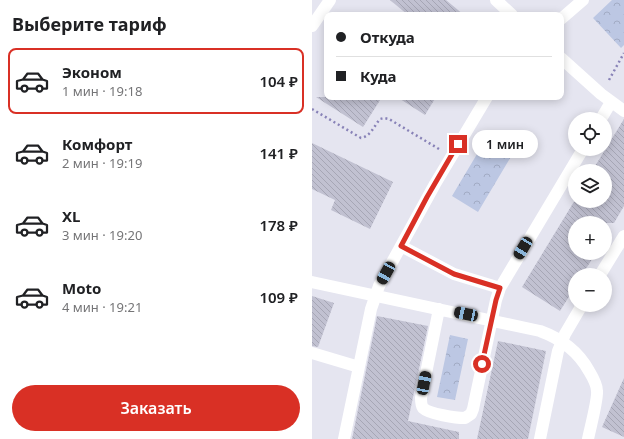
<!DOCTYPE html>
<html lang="ru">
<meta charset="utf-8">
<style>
body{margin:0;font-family:"Noto Sans",sans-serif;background:#f2f2f2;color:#202124;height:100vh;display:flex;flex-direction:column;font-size:15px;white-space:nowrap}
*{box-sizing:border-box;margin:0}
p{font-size:13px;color:#757577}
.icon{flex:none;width:22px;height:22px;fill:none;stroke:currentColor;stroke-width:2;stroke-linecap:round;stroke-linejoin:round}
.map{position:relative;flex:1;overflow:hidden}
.sheet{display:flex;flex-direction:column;background:#fff;width:312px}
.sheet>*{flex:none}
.banner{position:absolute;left:12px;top:12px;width:240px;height:88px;border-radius:8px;box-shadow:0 2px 10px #0003;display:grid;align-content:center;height:88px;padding:0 12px;background:#fff}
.tools{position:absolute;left:256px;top:112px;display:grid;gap:8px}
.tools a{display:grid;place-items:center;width:44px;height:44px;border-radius:50%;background:#fff;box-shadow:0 2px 10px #0003;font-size:20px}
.end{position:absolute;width:18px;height:18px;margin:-9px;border:5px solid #d93025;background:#fff;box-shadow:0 0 0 2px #fff}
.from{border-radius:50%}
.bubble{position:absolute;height:28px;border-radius:14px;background:#fff;box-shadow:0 2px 10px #0003;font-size:13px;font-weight:600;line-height:28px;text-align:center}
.car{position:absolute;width:12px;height:24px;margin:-12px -6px;border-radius:5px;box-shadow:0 0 3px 1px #0007;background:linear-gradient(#222 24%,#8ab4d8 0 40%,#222 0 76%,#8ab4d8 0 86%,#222 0)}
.banner b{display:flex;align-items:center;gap:14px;height:38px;font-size:15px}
.banner b+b{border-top:1px solid #e0e0e0}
.banner i{width:10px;height:10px;background:#202124}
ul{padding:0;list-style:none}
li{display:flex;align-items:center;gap:12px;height:66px;margin:0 8px 6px;padding:0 4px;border:2px solid transparent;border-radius:8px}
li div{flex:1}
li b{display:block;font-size:15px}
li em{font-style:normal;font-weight:600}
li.active{border-color:#d93025}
li>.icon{width:36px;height:36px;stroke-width:1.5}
h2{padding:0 12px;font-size:18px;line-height:48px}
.action{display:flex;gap:8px;margin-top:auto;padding:8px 12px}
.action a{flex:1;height:46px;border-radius:24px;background:#d93025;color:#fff;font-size:16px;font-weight:600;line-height:46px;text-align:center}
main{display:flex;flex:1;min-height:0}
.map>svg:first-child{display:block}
</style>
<main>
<section class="sheet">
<h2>Выберите тариф</h2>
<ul>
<li class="active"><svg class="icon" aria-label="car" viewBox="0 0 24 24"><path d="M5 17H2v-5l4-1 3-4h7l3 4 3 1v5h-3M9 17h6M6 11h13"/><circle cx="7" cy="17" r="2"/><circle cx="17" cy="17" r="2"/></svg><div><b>Эконом</b><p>1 мин · 19:18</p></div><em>104 ₽</em></li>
<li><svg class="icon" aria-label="car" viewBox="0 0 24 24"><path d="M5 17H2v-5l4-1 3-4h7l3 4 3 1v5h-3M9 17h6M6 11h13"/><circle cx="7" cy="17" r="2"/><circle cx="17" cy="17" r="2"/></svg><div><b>Комфорт</b><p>2 мин · 19:19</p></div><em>141 ₽</em></li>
<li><svg class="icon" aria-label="car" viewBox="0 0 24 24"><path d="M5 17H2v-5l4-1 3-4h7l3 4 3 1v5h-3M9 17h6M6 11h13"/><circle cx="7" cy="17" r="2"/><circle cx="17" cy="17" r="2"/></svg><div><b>XL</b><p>3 мин · 19:20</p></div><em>178 ₽</em></li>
<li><svg class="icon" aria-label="car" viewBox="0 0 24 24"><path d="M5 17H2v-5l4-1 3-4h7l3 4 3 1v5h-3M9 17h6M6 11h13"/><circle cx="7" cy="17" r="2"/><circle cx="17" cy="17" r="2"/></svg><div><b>Moto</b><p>4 мин · 19:21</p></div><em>109 ₽</em></li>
</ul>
<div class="action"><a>Заказать</a></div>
</section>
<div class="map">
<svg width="312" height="439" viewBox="0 0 312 439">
<defs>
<pattern id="park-crowns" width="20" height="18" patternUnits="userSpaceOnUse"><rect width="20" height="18" fill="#bcc7e3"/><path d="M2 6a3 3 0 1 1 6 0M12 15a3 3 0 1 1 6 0" fill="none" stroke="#a2abc4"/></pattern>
<pattern id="building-back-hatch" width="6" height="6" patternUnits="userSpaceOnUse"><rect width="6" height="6" fill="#c1c1d1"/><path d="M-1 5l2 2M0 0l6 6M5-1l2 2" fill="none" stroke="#a6a6b5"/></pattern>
</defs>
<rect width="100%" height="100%" fill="#e5e5f0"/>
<path fill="url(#park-crowns)" d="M300,0H312V45L309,48L281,18Z
M174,139L200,155L166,212L140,196Z
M138,335L156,339L143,400L125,397Z"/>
<path fill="url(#building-back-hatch)" d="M78,0H134L152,15H96Z
M4,97H70L51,127Z
M85,97H124L113,115Z
M312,119V206L302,223H263V253H284L270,275H263V287L248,311L210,287L263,200V201H293V171H280Z
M0,143L81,182L58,229L19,210L23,200L0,189Z
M0,296L22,303L6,347L0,346Z
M65,316L116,326L96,421L147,432V439H40Z
M186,341L234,351L216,439H165Z
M312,378V437L290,427Z"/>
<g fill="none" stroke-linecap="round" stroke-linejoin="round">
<path stroke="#8882b7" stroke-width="2.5" stroke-dasharray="2 3" stroke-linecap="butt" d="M297,80L312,53
M0,109L49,138C59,136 62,126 68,119L72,118L77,119L127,149"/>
<path stroke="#fff" stroke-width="12" d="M184,0L200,15
M249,19L271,0
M0,26L18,0
M249,58L289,94L312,111
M289,119L299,102
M89,246L142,274L188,288
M288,275L312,236
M0,282L228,331C250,339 266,351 277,371C280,376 285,384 285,391C286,399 278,429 276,439
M127,309L109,398C109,402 109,405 111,408C117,414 144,418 153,418L159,414L161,409L184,300L188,288L271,149
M0,353L47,367
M32,439L59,309L67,286L123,184L175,97
M228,439L246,351L253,334L270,305"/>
</g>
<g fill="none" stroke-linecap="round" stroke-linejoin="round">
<path stroke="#d93025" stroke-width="5" d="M146,144L115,197L89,246L142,274L188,288L184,300L170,364"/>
</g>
</svg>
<div class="tools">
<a><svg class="icon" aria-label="locate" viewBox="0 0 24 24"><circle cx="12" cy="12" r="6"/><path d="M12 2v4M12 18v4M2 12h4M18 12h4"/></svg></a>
<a><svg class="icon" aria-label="layers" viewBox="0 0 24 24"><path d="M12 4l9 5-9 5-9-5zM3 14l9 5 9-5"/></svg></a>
<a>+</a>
<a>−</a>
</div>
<i class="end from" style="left:170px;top:364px"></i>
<i class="end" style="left:146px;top:144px"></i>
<div class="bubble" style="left:160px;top:130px;width:66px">1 мин</div>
<i class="car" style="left:211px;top:248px;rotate:211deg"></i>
<i class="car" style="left:74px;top:273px;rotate:209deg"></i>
<i class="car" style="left:154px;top:314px;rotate:282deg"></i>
<i class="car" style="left:112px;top:383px;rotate:11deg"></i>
<div class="banner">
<b><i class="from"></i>Откуда</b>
<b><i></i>Куда</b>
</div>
</div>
</main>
